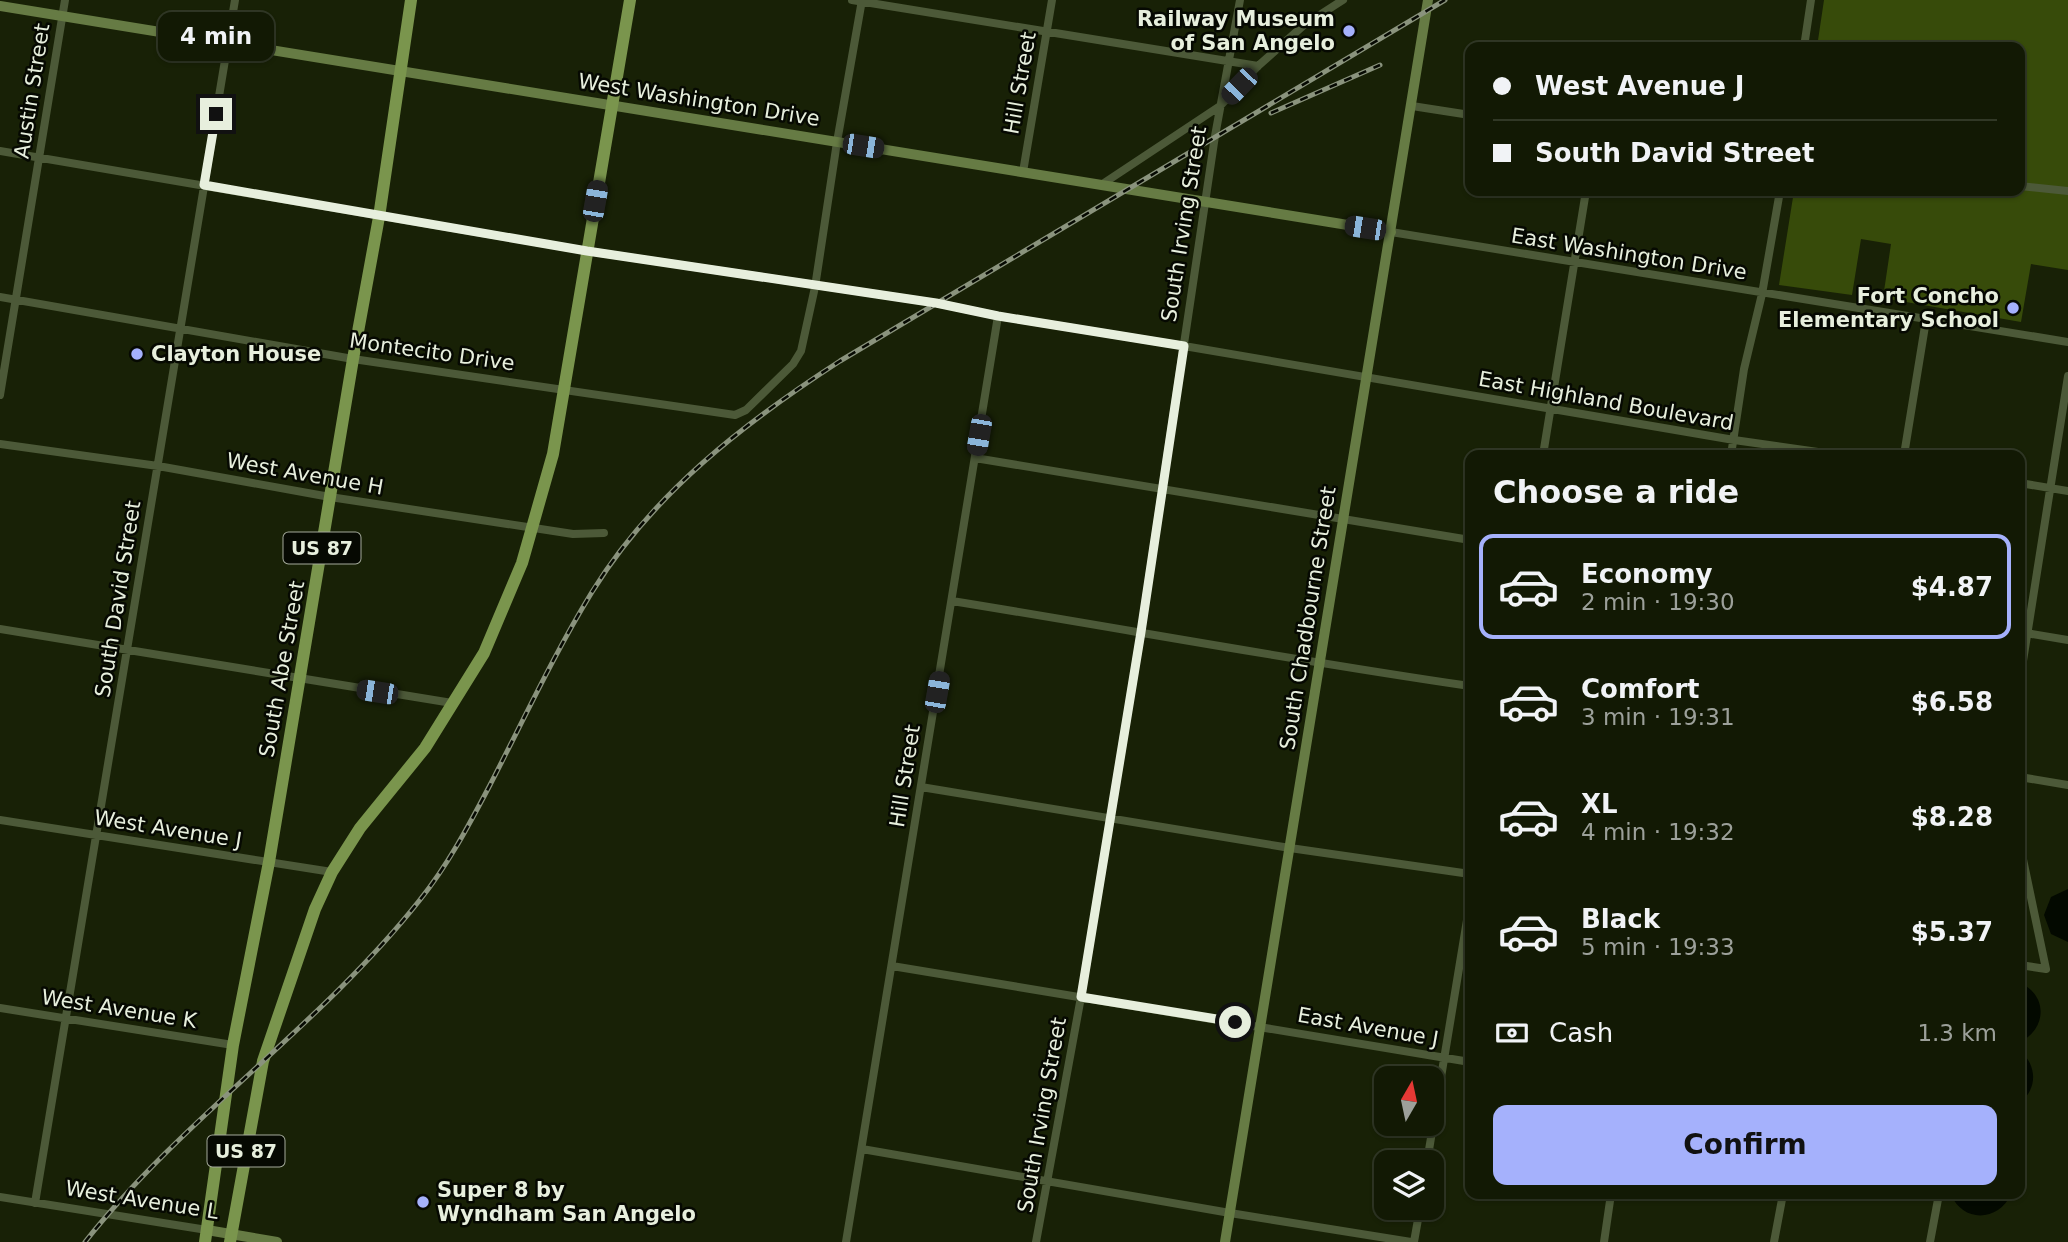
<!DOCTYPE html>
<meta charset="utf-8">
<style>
body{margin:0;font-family:"DejaVu Sans",sans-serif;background:#1f2613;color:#f1f3f6;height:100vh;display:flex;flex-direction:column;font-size:26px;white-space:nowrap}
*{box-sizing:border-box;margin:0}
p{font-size:23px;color:#9ca09a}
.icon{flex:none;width:38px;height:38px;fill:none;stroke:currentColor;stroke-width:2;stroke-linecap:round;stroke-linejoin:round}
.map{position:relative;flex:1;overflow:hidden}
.panel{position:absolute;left:1465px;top:450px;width:560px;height:749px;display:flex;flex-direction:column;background:#121904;border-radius:14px;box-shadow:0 2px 5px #0004,0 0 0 2px #313826}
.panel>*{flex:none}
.banner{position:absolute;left:1465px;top:42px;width:560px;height:154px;border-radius:14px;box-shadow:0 2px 5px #0004,0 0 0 2px #313826;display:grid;align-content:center;height:154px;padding:0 28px;background:#121904}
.needle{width:46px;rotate:9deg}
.fabs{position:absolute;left:1374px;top:1066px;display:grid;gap:14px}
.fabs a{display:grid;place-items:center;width:70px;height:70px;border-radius:14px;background:#121904;box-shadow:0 2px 5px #0004,0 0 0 2px #313826;font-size:35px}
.end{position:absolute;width:32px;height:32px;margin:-16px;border:9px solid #e7efdd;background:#111;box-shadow:0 0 0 4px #111}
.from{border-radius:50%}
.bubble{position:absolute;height:49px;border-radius:14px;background:#121904;box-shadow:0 2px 5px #0004,0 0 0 2px #313826;font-size:23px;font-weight:700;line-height:49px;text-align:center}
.car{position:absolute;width:21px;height:42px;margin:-21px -10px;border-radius:9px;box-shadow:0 0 5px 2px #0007;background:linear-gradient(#222 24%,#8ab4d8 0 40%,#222 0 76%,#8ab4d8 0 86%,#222 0)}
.banner b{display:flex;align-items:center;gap:24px;height:66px;font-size:26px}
.banner b+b{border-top:2px solid #313826}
.banner i{width:18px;height:18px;background:#f1f3f6}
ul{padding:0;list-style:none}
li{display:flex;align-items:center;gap:21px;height:105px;margin:0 14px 10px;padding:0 14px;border:4px solid transparent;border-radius:14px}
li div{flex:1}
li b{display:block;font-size:26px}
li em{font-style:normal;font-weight:700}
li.current{border-color:#a5b1fc}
li>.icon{width:63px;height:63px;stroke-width:1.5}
h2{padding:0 28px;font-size:32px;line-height:84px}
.pay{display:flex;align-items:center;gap:18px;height:77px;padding:0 28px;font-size:26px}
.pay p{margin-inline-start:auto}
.primary-button{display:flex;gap:14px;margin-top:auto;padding:14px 28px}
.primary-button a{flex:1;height:80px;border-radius:14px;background:#a5b1fc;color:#111;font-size:28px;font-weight:700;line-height:80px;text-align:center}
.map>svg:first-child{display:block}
</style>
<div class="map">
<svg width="2068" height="1242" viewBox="0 0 2068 1242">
<rect width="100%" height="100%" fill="#182106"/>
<path fill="#374b0a" d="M1824,0H2068V270L2031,264L2021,322L1883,298L1891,244L1861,239L1852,295L1779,285L1794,191H2020V47H1817Z"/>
<path fill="#030900" d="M2068,889V942L2051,934L2044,915L2051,897Z
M2020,983C2048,995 2047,1029 2020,1042Z
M2020,1051C2037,1065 2038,1088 2020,1103Z
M1951,1194H2011C1999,1222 1962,1223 1951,1194Z"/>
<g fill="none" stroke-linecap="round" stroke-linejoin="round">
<path stroke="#4c5938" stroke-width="8" d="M852,0L1258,66
M1804,47L1811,0
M1412,106L1470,115
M0,151L587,251L936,303L998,316L1184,346L1734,440L1839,455
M1023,172L1052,0
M1101,185L1220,106L1258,66L1304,25L1343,0
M2020,186L2068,191
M1391,232L2068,342
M0,297L353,359L735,415L746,410L793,364L801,351L815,287L837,142L862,0
M0,395L65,0
M0,444L158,466L330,497L534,528L573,534L604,533
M1543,455L1586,191
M1731,455L1744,369L1762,294L1780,191
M1904,455L1926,320
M975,458L1470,540
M2020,483L2068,491
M952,601C1125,629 1297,661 1470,686
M0,629L452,703
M2020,632L2068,640
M2020,680L2068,376
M2020,777L2068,785
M921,787L1290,848L1470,874
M0,820L332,872
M2020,845L2046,969L2020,965
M892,966L1470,1062
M0,1008L233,1045
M862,1149L1230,1213L1411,1242
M1427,1162L1470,902
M0,1197L207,1230
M35,1203L235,0
M846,1242L998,316
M1036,1242L1081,997L1141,632L1215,136L1240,0
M1414,1242L1420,1208
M1604,1242L1611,1194
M1774,1242L1783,1194
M1930,1242L1939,1194"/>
<path stroke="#667b44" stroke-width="10" d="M0,6L1391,232
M207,1230L277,1242
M1225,1242L1428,0"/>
<path stroke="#7a954d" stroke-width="12" d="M205,1242L233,1045L269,862L353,359L379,217L411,0
M230,1242L263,1061L315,909L332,872L360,828L425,748L484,653L522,563L553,454L630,0"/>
<g stroke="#8a937d" stroke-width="5">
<path id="rail" d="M1271,113L1380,65
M85,1242C184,1117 320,1026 419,901C448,865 469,825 490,785C523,721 554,654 592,592C653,493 744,423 840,361L1445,0"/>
</g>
<use href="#rail" stroke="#060902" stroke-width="2.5" stroke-dasharray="8" stroke-linecap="butt"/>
</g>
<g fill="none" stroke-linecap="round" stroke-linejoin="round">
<path stroke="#e7efdd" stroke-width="9" d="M216,114L204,185L587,251L936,303L998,316L1184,346L1141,632L1081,997L1235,1022"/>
</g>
<g fill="#a5b1fc" stroke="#060902" stroke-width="2.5">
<circle cx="1349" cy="31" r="7"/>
<circle cx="2013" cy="308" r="7"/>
<circle cx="137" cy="354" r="7"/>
<circle cx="423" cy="1202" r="7"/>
</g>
<g text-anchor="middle" stroke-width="5" stroke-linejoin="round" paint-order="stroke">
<g fill="#060902" stroke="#a4aa9b" stroke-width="2">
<rect x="283.5" y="532.5" width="77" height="31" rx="5"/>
<rect x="207.5" y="1135.5" width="77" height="31" rx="5"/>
</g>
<g font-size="19" font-weight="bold" fill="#e7efdd">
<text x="322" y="555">US 87</text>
<text x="246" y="1158">US 87</text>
</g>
<g font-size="21" font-weight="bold" fill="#e7efdd" stroke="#060902" text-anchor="end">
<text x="1335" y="26">Railway Museum<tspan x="1335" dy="24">of San Angelo</tspan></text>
<text x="1999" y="303">Fort Concho<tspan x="1999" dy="24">Elementary School</tspan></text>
<text x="151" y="361" text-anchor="start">Clayton House</text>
<text x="437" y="1197" text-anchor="start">Super 8 by<tspan x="437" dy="24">Wyndham San Angelo</tspan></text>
</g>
<g font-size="21" fill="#e7efdd" stroke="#060902">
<text transform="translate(1020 83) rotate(-80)" y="7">Hill Street</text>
<text transform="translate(32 91) rotate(-81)" y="7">Austin Street</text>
<text transform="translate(699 100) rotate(9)" y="7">West Washington Drive</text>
<text transform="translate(1184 224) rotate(-81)" y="7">South Irving Street</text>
<text transform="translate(1629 254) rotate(9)" y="7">East Washington Drive</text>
<text transform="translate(432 352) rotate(8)" y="7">Montecito Drive</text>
<text transform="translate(1606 401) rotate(10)" y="7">East Highland Boulevard</text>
<text transform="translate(305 474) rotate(10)" y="7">West Avenue H</text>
<text transform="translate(118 599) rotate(-81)" y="7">South David Street</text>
<text transform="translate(1308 618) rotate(-81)" y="7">South Chadbourne Street</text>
<text transform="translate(282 669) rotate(-80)" y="7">South Abe Street</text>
<text transform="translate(905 776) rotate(-81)" y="7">Hill Street</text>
<text transform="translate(168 829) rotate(9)" y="7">West Avenue J</text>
<text transform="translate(119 1009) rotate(9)" y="7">West Avenue K</text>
<text transform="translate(1368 1027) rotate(10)" y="7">East Avenue J</text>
<text transform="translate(1042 1115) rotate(-80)" y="7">South Irving Street</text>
<text transform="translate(142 1200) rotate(9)" y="7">West Avenue L</text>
</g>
</g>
</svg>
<div class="fabs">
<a><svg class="needle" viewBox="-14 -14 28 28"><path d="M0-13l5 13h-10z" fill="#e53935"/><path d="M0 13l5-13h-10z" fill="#9ca09a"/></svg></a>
<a><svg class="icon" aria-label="layers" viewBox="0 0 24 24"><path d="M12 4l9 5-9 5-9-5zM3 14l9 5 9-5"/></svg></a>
</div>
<i class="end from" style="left:1235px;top:1022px"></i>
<i class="end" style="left:216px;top:114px"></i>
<div class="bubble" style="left:158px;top:12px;width:116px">4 min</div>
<i class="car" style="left:1239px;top:86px;rotate:224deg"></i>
<i class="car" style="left:863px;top:146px;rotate:99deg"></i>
<i class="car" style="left:595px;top:201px;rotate:10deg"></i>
<i class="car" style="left:1365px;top:228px;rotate:279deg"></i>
<i class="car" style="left:979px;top:435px;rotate:190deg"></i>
<i class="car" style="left:377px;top:692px;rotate:279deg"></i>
<i class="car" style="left:937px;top:692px;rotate:10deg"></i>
<div class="banner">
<b><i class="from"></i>West Avenue J</b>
<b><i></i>South David Street</b>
</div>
<section class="panel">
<h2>Choose a ride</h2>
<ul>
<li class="current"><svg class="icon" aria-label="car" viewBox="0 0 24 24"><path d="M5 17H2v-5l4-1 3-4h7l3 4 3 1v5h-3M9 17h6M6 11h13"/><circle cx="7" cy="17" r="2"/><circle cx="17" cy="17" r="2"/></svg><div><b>Economy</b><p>2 min · 19:30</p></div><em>$4.87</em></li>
<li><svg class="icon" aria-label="car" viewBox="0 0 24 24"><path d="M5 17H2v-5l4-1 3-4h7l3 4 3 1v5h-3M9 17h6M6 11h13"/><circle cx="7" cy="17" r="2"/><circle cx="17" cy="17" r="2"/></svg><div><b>Comfort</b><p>3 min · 19:31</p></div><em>$6.58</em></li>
<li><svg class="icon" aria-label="car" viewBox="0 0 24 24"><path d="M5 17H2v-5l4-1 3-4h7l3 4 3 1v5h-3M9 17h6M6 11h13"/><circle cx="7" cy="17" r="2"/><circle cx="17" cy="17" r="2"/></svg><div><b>XL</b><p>4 min · 19:32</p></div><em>$8.28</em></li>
<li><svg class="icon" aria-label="car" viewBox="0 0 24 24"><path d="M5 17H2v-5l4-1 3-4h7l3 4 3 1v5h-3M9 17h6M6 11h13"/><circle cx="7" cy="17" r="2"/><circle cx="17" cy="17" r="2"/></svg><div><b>Black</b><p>5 min · 19:33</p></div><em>$5.37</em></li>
</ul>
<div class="pay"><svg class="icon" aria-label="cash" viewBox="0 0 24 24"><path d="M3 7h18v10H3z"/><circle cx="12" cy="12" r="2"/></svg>Cash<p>1.3 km</p></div>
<div class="primary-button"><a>Confirm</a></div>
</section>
</div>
